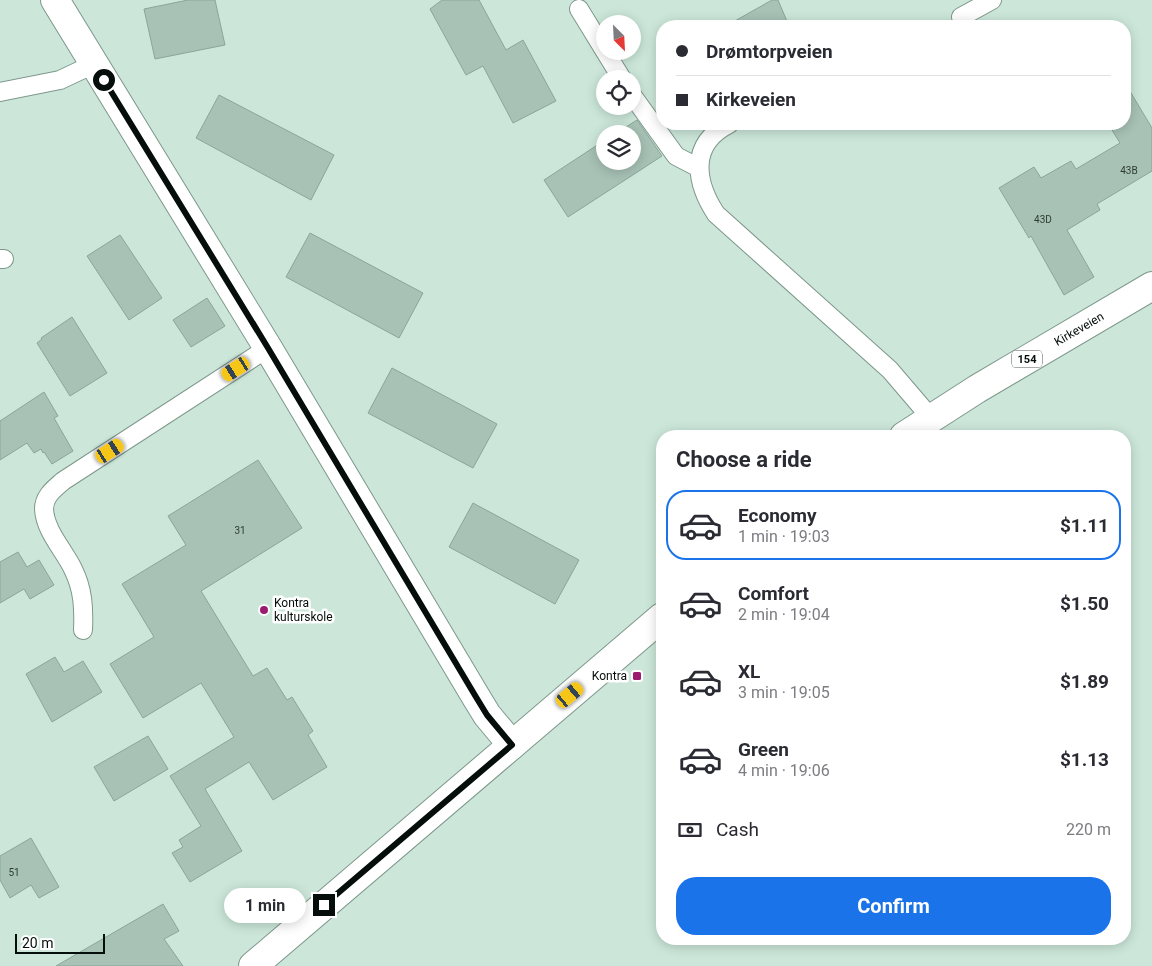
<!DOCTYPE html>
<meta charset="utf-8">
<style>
body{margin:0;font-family:Roboto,sans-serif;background:#f7f7f7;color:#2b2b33;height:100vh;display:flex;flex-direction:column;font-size:19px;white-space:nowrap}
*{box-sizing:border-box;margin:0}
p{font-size:16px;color:#7c7c81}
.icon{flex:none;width:28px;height:28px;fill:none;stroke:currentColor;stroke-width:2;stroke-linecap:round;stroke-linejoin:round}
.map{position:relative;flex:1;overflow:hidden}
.panel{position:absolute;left:656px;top:430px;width:475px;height:515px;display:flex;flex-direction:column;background:#fff;border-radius:20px;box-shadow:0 2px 12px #0003}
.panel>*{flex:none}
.hud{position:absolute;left:656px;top:20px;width:475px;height:110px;border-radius:20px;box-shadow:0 2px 12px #0003;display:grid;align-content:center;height:110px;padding:0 20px;background:#fff}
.needle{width:32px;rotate:156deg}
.controls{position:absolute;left:596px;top:15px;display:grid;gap:10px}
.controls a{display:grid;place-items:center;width:45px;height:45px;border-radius:50%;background:#fff;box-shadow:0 2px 12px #0003;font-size:25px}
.scale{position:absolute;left:15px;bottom:12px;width:90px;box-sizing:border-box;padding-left:5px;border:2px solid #050e0a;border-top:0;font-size:14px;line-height:18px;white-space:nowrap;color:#050e0a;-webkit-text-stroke:4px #fff;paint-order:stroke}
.end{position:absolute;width:22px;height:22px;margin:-11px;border:6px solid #050e0a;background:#fff;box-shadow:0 0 0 2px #fff}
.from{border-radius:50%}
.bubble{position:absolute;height:35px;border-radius:18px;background:#fff;box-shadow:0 2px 12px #0003;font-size:16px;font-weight:700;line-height:35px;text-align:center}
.car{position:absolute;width:15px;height:30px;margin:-15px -8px;border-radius:6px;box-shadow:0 0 4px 1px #0007;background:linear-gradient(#f5c518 24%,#345 0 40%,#f5c518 0 76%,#345 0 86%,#f5c518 0)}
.hud b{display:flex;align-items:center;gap:18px;height:48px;font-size:19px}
.hud b+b{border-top:1px solid #e1e1e2}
.hud i{width:12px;height:12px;background:#2b2b33}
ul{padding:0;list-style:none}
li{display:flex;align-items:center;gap:15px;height:70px;margin:0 10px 8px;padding:0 10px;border:2px solid transparent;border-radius:20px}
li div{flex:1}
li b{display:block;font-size:19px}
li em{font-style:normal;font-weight:700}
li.current{border-color:#1a73e8}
li>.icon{width:45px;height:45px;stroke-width:1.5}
h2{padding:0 20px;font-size:22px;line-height:60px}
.pay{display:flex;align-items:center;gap:12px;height:55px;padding:0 20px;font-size:19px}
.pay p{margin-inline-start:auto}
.action{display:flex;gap:10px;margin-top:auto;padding:10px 20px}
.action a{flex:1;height:58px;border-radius:20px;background:#1a73e8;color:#fff;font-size:20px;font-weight:700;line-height:58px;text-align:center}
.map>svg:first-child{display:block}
</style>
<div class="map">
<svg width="1152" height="966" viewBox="0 0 1152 966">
<rect width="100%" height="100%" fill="#cce7da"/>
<path fill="#a8c2b6" stroke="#8ba599" d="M188,0H215L225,45L155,59L144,9Z
M442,0H479L506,50L523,40L556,101L513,123L483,66L466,75L430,9Z
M772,0H778L789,26H726Z
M1125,83L1152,128V171L1097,204L1100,210L1067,230L1094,277L1064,295L1031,236L1029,238L999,188L1034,167L1041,178L1071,161L1076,169L1120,143L1112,130L1125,124Z
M219,95L334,155L311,200L196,138Z
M637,120L662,156L568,217L544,180L605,140V161H632V134H615Z
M310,233L423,293L399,338L286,277Z
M120,235L162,298L129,320L87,256Z
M207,298L225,326L191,347L173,320Z
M72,317L107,373L70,396L37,343L42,339L41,338Z
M392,368L497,424L473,468L368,413Z
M44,392L58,416L54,418L73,451L52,464L44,452L43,453L41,449L34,453L27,443L0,460V421Z
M258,460L302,528L201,591L253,676L267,668L287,700L292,697L313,731L308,735L327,767L273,800L249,762L205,789L242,851L190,882L172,853L183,847L179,840L201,826L170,776L234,737L201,683L143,718L110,664L154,637L122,584L186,545L168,516Z
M473,503L579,560L555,604L449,547Z
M18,552L27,567L39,560L54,585L30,599L24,589L0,603V562Z
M55,657L64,672L83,661L102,692L52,722L26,674Z
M148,736L168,769L114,801L94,767Z
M31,838L59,887L39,898L31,885L10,898L0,880V856Z
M163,904L179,931L164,939L183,966H56Z"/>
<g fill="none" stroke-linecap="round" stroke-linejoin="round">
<g stroke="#7d978b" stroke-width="20">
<path id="lane" d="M579,9L622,79
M961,17L992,0
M0,92L60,80L94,64
M632,95L676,156L699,168
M729,124C689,144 695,182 716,214L890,370L931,418
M0,259H4
M83,630C84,608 83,589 73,569C64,550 45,531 44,509C44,496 54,489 63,481L268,348"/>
</g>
<g stroke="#7d978b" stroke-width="30">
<path id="street" d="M55,0L268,348L476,697L487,715L512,745"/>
</g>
<g stroke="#7d978b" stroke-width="30">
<path id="primary" d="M904,436L977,389L1152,286
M253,966L662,617"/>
</g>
<use href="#lane" stroke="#fff" stroke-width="18"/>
<use href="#street" stroke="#fff" stroke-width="28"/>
<use href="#primary" stroke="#fff" stroke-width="28"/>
</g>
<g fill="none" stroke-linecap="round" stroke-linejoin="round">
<path stroke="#050e0a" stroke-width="6" d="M104,80L268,348L476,697L487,715L512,745L324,905"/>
</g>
<g fill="#9b1b71" stroke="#fff" stroke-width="2">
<circle cx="264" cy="610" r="5"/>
<rect x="632" y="671" width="10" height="10" rx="2.5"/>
</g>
<g text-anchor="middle" stroke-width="5" stroke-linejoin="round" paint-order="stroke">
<g font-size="10" fill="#2e3b35">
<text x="1129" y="174">43B</text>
<text x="1043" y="223">43D</text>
<text x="240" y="534">31</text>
<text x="14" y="876">51</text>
</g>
<rect fill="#fff" stroke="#505654" stroke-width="1" x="1012" y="350.5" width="30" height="17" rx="4"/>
<g font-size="11" font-weight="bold" fill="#050e0a">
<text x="1027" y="363">154</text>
</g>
<g font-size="12" fill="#050e0a" stroke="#fff">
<text transform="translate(1079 329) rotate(-30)" y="4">Kirkeveien</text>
</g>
<g font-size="12" fill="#050e0a" stroke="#fff" text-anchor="start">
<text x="274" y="607">Kontra<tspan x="274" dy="14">kulturskole</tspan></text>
<text x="627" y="680" text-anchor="end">Kontra</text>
</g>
</g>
</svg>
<div class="controls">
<a><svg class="needle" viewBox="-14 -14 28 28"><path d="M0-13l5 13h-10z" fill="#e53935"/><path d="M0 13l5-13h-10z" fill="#7c7c81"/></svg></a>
<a><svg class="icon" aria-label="locate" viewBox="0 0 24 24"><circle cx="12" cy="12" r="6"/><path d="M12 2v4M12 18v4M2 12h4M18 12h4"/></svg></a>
<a><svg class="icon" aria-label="layers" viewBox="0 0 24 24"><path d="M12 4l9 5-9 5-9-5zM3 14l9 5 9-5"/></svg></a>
</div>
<div class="scale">20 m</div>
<i class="end from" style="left:104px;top:80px"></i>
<i class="end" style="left:324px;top:905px"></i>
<div class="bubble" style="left:224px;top:888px;width:82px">1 min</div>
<i class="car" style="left:236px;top:369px;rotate:237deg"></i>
<i class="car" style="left:110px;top:451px;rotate:57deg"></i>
<i class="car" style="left:570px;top:695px;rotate:50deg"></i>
<div class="hud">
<b><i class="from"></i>Drømtorpveien</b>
<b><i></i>Kirkeveien</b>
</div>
<section class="panel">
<h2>Choose a ride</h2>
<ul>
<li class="current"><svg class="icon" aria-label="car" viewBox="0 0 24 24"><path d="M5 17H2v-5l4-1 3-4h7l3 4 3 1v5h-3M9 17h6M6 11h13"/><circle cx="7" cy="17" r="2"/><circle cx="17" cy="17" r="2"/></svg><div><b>Economy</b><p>1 min · 19:03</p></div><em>$1.11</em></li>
<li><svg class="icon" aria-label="car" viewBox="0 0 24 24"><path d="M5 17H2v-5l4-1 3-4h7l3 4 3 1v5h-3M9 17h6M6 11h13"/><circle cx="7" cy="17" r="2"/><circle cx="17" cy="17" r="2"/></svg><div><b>Comfort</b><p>2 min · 19:04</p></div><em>$1.50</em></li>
<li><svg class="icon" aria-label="car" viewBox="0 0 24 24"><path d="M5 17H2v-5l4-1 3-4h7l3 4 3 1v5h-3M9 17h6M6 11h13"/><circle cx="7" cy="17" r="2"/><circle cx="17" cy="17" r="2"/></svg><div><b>XL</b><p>3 min · 19:05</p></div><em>$1.89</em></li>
<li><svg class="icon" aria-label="car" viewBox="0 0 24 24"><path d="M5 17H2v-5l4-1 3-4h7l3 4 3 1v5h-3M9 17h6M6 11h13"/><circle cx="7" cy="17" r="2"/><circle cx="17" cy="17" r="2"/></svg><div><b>Green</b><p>4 min · 19:06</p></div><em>$1.13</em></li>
</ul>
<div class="pay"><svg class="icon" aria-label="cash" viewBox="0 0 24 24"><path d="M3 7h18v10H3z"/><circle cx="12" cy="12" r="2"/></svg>Cash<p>220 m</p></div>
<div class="action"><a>Confirm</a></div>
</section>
</div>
